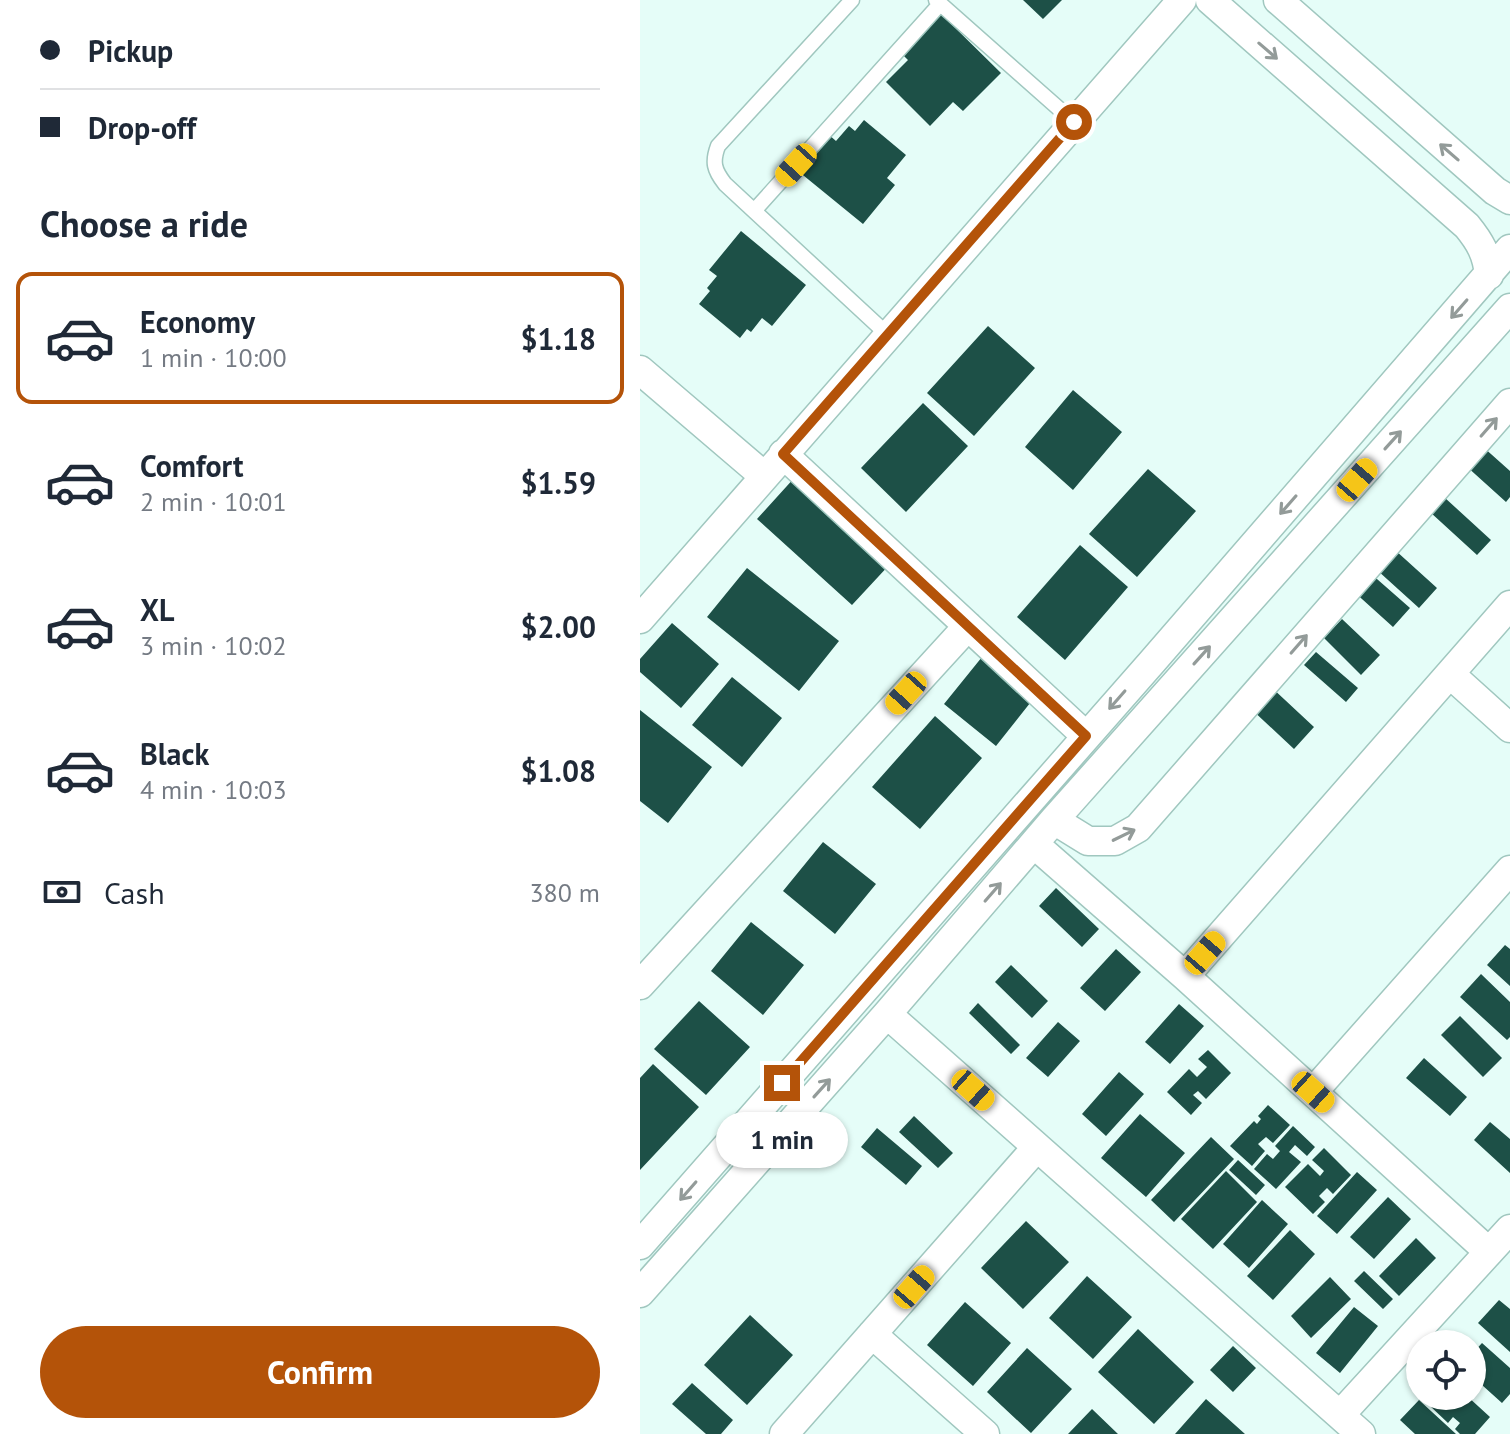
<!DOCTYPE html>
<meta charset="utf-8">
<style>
body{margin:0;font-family:"PT Sans",sans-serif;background:#f6f6f7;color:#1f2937;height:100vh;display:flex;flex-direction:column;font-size:30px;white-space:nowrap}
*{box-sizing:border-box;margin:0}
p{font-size:26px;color:#747a83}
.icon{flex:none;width:44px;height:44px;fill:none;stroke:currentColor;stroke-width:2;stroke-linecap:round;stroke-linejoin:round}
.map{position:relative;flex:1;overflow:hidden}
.panel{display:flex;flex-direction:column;background:#fff;width:640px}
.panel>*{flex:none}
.top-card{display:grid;align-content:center;height:176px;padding:0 40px;background:#fff}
.buttons{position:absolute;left:766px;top:1330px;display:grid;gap:16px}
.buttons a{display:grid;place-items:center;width:80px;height:80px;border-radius:50%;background:#fff;box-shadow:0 2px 6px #0004;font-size:40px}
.end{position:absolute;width:36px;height:36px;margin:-18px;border:10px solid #b45309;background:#fff;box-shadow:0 0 0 4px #fff}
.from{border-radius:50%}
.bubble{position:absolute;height:56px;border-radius:28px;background:#fff;box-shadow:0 2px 6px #0004;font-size:26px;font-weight:700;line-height:56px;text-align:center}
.car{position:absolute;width:24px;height:48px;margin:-24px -12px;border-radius:10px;box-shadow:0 0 6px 2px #0007;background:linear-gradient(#f5c518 24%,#345 0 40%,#f5c518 0 76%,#345 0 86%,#f5c518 0)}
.top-card b{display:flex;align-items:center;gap:28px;height:76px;font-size:30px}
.top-card b+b{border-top:2px solid #e0e1e3}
.top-card i{width:20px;height:20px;background:#1f2937}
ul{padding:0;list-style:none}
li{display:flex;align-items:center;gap:24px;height:132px;margin:0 16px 12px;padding:0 24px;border:4px solid transparent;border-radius:16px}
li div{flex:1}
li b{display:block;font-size:30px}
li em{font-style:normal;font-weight:700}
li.on{border-color:#b45309}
li>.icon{width:72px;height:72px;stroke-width:1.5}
h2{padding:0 40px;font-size:36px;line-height:96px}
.pay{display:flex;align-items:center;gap:20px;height:88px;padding:0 40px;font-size:30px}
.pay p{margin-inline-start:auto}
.action{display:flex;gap:16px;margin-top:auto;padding:16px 40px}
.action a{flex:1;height:92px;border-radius:48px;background:#b45309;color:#fff;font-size:32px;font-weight:700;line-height:92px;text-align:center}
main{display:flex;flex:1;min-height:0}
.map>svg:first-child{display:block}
</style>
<main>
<section class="panel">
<div class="top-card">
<b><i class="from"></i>Pickup</b>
<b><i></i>Drop-off</b>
</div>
<h2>Choose a ride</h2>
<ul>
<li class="on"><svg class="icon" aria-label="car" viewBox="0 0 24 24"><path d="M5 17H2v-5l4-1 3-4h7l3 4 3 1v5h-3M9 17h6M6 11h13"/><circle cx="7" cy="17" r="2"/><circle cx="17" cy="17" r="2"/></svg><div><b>Economy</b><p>1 min · 10:00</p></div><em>$1.18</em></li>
<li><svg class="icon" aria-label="car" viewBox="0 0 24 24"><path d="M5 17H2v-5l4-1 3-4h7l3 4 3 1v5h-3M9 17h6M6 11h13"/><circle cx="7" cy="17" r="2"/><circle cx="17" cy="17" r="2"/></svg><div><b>Comfort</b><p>2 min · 10:01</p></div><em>$1.59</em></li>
<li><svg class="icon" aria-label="car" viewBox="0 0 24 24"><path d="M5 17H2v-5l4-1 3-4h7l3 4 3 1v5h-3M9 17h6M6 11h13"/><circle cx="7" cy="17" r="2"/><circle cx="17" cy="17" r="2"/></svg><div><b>XL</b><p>3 min · 10:02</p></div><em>$2.00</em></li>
<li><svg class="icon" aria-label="car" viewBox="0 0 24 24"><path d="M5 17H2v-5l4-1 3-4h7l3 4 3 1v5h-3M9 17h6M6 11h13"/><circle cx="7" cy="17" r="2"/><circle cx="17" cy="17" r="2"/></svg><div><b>Black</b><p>4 min · 10:03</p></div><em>$1.08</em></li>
</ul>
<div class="pay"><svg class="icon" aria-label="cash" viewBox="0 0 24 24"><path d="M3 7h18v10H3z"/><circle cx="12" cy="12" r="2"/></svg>Cash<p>380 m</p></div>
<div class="action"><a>Confirm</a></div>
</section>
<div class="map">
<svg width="870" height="1434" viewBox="0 0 870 1434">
<rect width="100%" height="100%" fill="#e5fdf8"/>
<path fill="#1d5047" d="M383,0H422L403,19Z
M297,10L361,73L323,111L313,102L290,126L246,82L268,60L258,50Z
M224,120L266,155L247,178L255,185L223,224L158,171L188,134L196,141L209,126L215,131Z
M101,231L166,285L132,326L122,318L111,332L107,329L100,338L59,304L70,291L67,288L77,276L69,270Z
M348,326L395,368L334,436L287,393Z
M433,390L482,432L433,490L385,447Z
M283,403L328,446L266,512L221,468Z
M842,446L870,471V497L866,502L825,465Z
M508,469L556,511L497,577L449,534Z
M156,476L251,563L212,605L117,519Z
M804,497L851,540L837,555L790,512Z
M440,545L488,587L425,660L377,617Z
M755,550L797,588L779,608L737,570Z
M107,568L199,641L159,691L67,617Z
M729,572L770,608L753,627L712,590Z
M702,619L740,655L721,675L684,638Z
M32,623L79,664L41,708L0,672V659Z
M676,652L718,688L706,702L664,665Z
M342,657L394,698L356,746L304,704Z
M92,677L142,718L102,767L52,725Z
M629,685L674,727L654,749L609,707Z
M0,710L72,767L28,823L0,801Z
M295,716L342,758L280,829L232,787Z
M183,842L236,884L195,934L143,891Z
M416,888L459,929L442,947L399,906Z
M111,922L164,965L123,1015L71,971Z
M865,945L870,949V986L847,965Z
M476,949L501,972L465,1011L440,988Z
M371,965L408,1001L392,1018L355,982Z
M841,974L870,1002V1037L867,1040L820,997Z
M59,1001L110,1047L66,1095L14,1049Z
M338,1003L380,1045L371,1054L329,1013Z
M539,1004L564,1026L530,1064L505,1042Z
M820,1016L862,1058L843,1077L801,1035Z
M418,1022L440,1041L408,1077L386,1058Z
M568,1050L591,1073L566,1099L558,1091L553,1095L562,1103L551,1115L527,1092L549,1069L557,1077L567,1067L558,1059Z
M784,1058L827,1097L810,1116L766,1078Z
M13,1064L59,1107L0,1170V1078Z
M479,1072L504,1094L466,1136L442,1114Z
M628,1105L650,1125L633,1143L626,1137L618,1144L625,1151L612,1166L590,1146L614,1121L617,1124L621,1119L618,1116Z
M500,1114L545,1153L506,1197L461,1158Z
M274,1116L313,1153L298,1168L259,1132Z
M850,1122L870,1139V1173L834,1140Z
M653,1126L675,1147L667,1156L655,1145L649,1152L661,1162L636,1189L614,1169L627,1154L633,1159L640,1151L635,1146Z
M237,1128L282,1166L266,1185L221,1147Z
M571,1137L594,1159L534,1222L511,1200Z
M684,1148L711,1175L693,1194L687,1188L679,1196L685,1202L673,1214L645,1187L668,1164L680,1176L684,1171L672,1160Z
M598,1160L625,1185L616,1195L589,1170Z
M586,1171L617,1202L573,1249L541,1219Z
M717,1172L737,1190L697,1234L677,1216Z
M748,1197L771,1219L734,1259L710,1237Z
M622,1200L648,1224L609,1268L583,1244Z
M386,1221L429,1262L383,1309L341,1268Z
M650,1230L675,1254L633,1300L607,1276Z
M776,1238L796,1258L759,1296L739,1276Z
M724,1271L753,1299L743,1309L714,1281Z
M447,1276L492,1317L453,1359L409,1318Z
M690,1277L711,1299L671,1338L651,1316Z
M859,1300L870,1309V1352L838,1323Z
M325,1302L371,1343L333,1386L287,1345Z
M714,1307L738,1326L700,1373L676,1353Z
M110,1315L153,1355L107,1405L64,1365Z
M498,1329L554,1382L514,1424L458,1372Z
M842,1343L870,1368V1394L862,1403L832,1376V1354Z
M593,1346L616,1368L593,1392L570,1370Z
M387,1348L432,1389L391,1433L347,1392Z
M52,1383L93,1420L81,1434H66L32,1404Z
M797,1396H815L819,1400L823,1396H827L850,1417L835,1434H820L815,1429L820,1423L813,1417L808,1423L789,1405Z
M566,1399L605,1434H535Z
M779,1400L816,1434H775L760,1420Z
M452,1409L478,1434H428Z"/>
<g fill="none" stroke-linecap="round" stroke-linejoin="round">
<g stroke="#a0c7bf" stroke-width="17">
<path id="lane" d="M212,0L78,146C72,162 74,170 85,184L248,335
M296,0L434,122
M114,211L300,4"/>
</g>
<g stroke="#a0c7bf" stroke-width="31">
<path id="street" d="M570,0L827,226C840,242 847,254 849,275
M638,0L855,191L870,200
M0,370L124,476
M143,454L446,736
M0,619L542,0
M810,674L870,728
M414,820L448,841H475L498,828L870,403
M394,844L545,976L849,1252
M545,976L870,605
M0,985L328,626
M247,1014L721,1434
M673,1092L870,870
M0,1245L512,662L870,249
M0,1293L247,1014L414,820L870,308
M232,1334L345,1434
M700,1415L870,1229
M144,1434L397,1147"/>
</g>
<use href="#lane" stroke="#fff" stroke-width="14"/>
<use href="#street" stroke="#fff" stroke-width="28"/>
</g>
<defs><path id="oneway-shaft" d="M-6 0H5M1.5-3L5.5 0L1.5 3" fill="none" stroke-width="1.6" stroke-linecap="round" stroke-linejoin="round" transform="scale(2)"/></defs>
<g stroke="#939b99">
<use href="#oneway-shaft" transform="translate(628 51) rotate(41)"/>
<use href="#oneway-shaft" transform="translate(809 152) rotate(-139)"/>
<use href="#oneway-shaft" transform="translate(819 309) rotate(131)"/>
<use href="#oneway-shaft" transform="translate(849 427) rotate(-49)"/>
<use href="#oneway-shaft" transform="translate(753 440) rotate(-48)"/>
<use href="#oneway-shaft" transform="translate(648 505) rotate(131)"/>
<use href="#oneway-shaft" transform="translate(659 644) rotate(-49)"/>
<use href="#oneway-shaft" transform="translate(562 655) rotate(-48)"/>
<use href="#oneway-shaft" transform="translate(477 700) rotate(131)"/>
<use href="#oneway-shaft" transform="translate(484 835) rotate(-26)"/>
<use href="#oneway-shaft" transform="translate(353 892) rotate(-49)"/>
<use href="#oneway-shaft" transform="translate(182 1088) rotate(-48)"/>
<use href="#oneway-shaft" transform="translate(48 1191) rotate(131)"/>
</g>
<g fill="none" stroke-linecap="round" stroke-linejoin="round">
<path stroke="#b45309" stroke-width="10" d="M142,1083L446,736L143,454L434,122"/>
</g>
</svg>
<div class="buttons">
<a><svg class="icon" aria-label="locate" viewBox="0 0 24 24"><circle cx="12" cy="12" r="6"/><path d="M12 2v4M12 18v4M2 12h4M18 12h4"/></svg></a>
</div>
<i class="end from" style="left:434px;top:122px"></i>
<i class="end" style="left:142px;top:1083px"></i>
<div class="bubble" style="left:76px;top:1112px;width:132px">1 min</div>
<i class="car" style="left:156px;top:165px;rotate:222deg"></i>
<i class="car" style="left:717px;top:480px;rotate:41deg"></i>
<i class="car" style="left:266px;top:693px;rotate:222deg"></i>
<i class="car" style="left:565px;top:953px;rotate:41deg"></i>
<i class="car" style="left:333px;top:1090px;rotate:132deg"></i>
<i class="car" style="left:673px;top:1092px;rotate:132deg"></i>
<i class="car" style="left:274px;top:1287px;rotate:41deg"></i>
</div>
</main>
